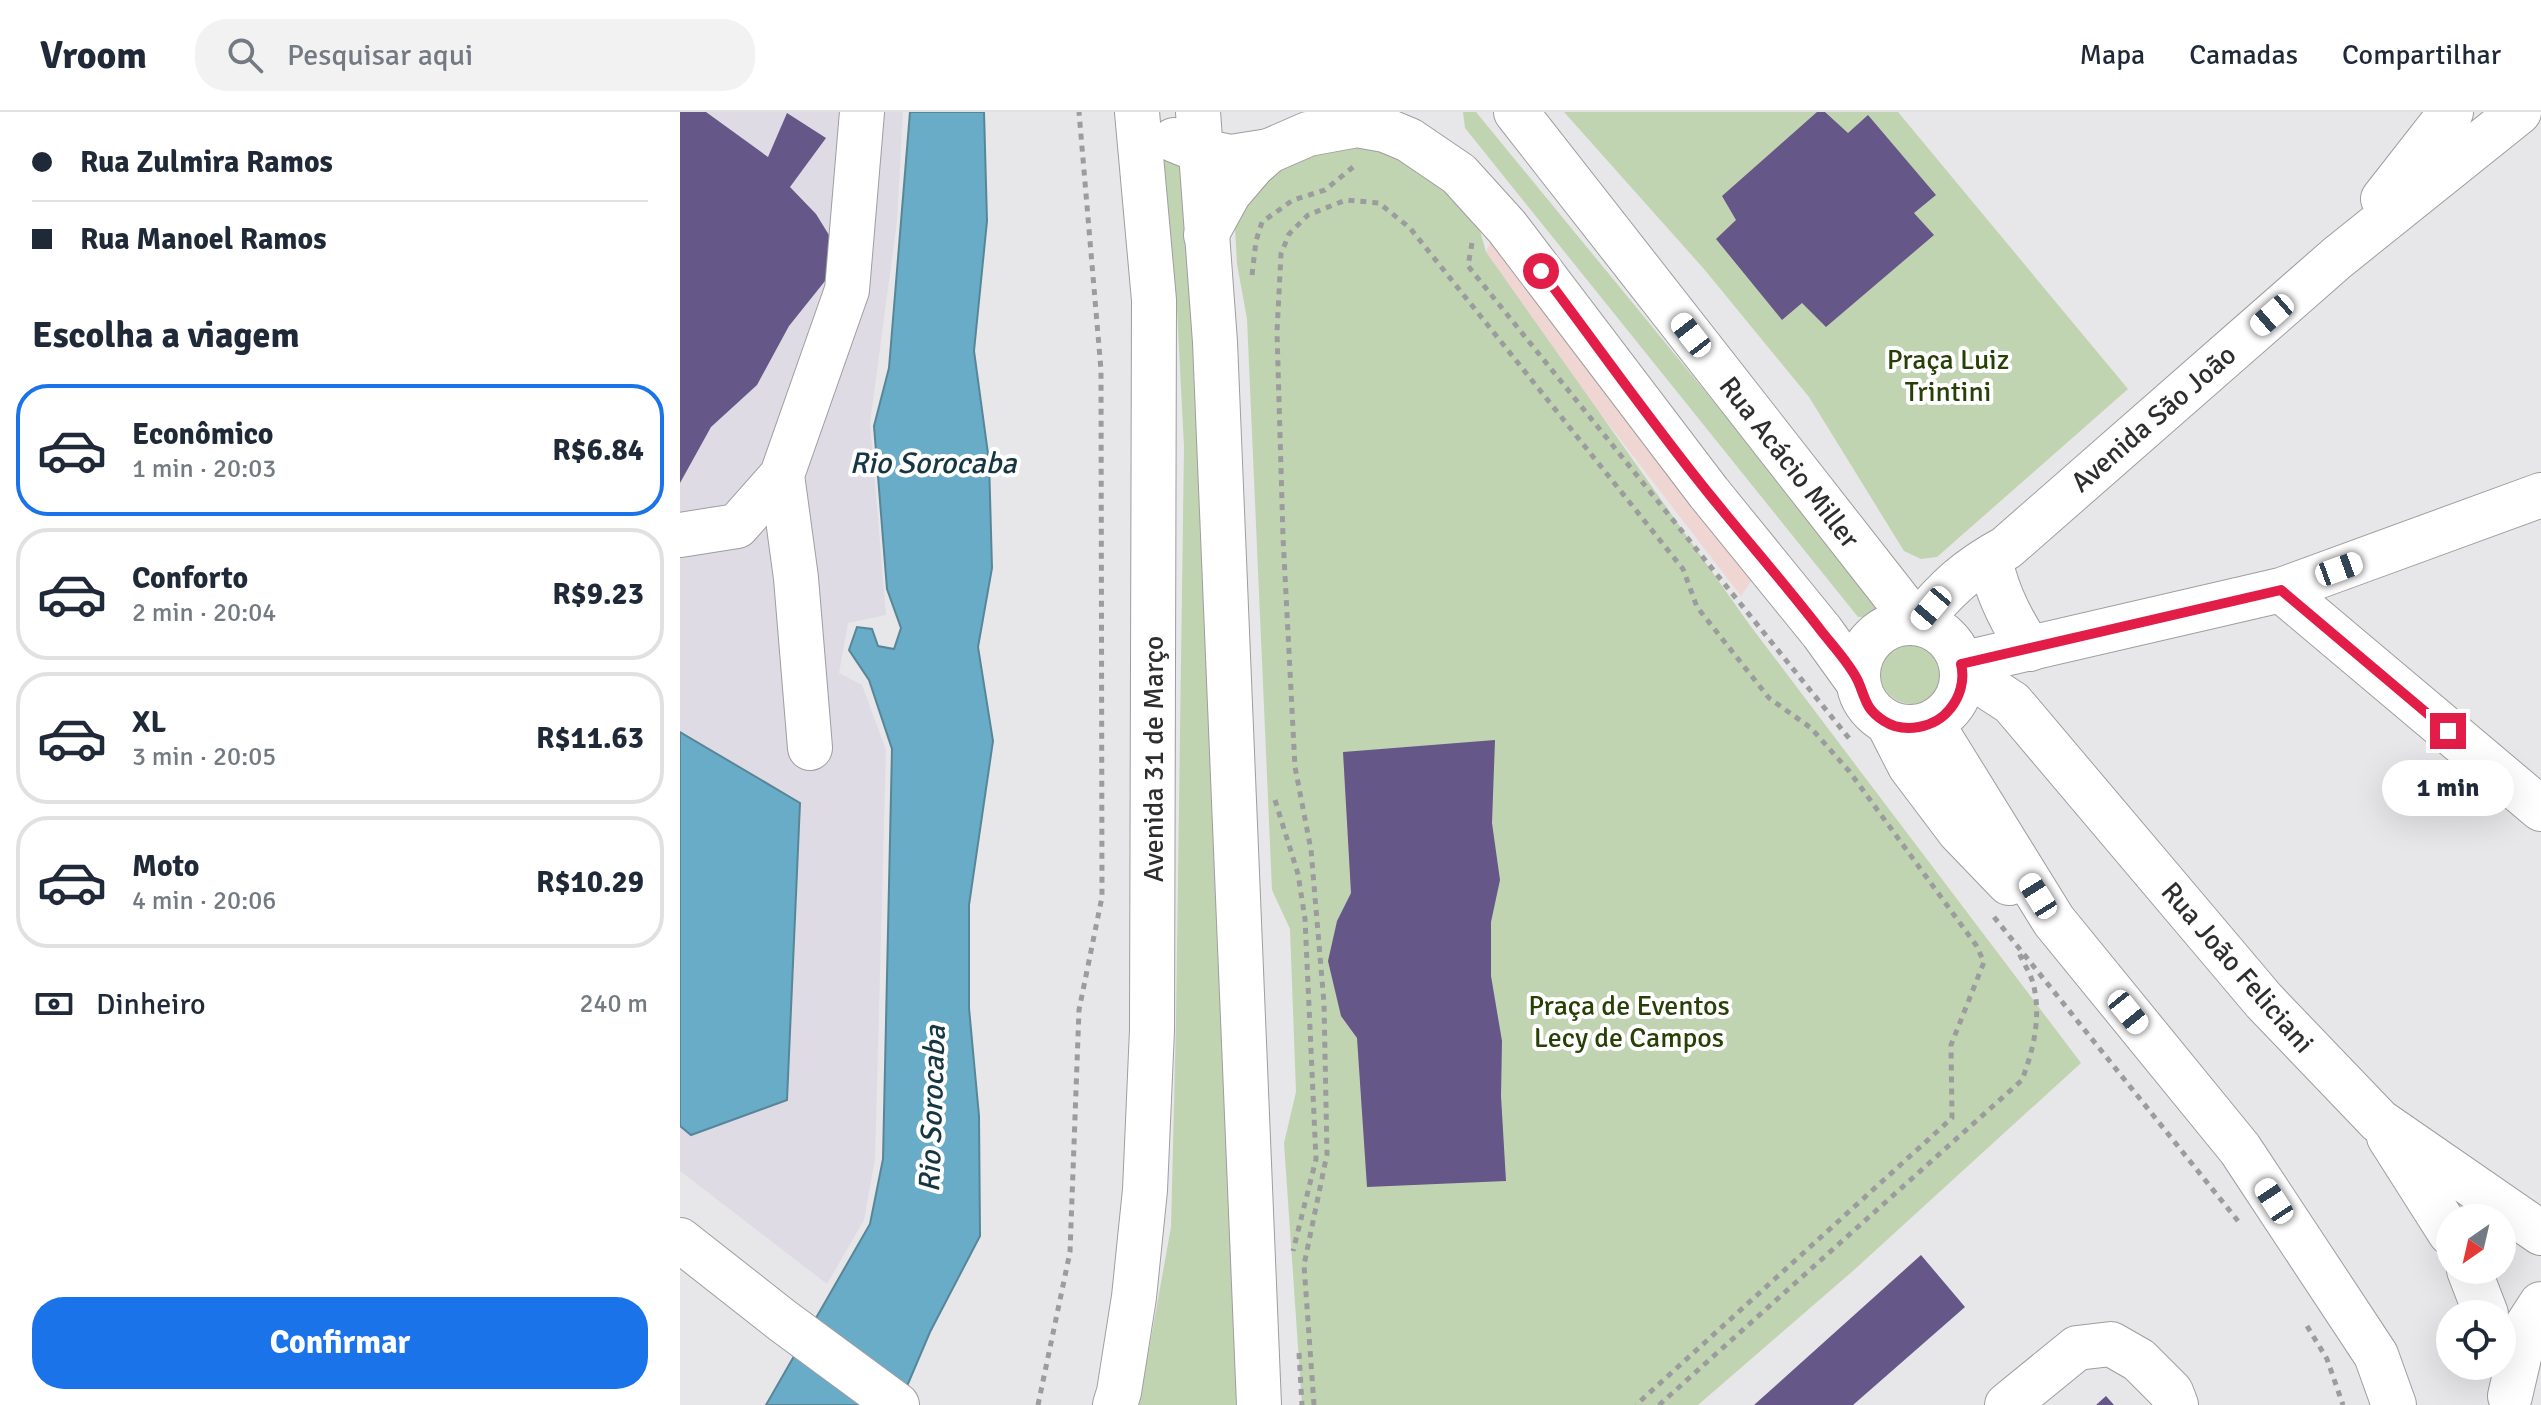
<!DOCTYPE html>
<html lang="pt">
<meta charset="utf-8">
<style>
body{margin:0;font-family:Signika,sans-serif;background:#f2f2f3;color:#1f2937;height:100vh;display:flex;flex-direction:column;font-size:30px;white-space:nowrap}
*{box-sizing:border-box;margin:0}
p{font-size:26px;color:#747a83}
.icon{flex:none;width:44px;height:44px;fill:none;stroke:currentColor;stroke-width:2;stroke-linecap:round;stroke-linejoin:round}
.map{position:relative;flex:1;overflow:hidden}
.panel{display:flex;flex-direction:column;background:#fff;width:680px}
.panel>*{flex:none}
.guide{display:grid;align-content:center;height:176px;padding:0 32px;background:#fff}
.needle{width:52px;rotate:214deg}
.controls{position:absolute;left:1756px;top:1092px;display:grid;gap:16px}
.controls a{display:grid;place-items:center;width:80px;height:80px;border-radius:50%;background:#fff;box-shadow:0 8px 32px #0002;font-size:40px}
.end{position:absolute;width:36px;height:36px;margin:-18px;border:10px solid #e11d48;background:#fff;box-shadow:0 0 0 4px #fff}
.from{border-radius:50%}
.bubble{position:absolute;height:56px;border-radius:28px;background:#fff;box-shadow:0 8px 32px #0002;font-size:26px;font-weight:700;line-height:56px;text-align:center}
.car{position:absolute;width:24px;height:48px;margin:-24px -12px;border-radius:10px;box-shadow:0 0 6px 2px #0007;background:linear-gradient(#fff 24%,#345 0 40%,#fff 0 76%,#345 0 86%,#fff 0)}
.guide b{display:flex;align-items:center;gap:28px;height:76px;font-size:30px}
.guide b+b{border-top:2px solid #e0e1e3}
.guide i{width:20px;height:20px;background:#1f2937}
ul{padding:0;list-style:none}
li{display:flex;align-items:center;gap:24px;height:132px;margin:0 16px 12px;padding:0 16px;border:4px solid #e0e1e3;border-radius:32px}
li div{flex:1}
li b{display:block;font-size:30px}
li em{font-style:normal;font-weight:700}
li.on{border-color:#1a73e8}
li>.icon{width:72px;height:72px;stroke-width:1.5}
h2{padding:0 32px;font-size:36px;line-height:96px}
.pay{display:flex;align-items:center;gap:20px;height:88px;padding:0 32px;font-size:30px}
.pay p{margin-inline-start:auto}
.button{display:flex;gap:16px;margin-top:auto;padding:16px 32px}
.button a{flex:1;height:92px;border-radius:32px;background:#1a73e8;color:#fff;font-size:32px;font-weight:700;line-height:92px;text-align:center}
header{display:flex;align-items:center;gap:48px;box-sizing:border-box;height:112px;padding:0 40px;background:#fff;border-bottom:2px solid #e0e1e3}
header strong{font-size:38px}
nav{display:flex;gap:44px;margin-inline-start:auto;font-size:28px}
.search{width:560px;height:72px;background:#f2f2f3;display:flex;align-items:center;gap:20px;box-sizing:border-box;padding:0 28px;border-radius:32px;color:#747a83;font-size:30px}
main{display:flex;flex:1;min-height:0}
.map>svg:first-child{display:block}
</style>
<header>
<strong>Vroom</strong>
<div class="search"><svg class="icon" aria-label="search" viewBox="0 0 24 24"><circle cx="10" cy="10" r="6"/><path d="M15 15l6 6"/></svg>Pesquisar aqui</div>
<nav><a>Mapa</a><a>Camadas</a><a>Compartilhar</a></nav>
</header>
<main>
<section class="panel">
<div class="guide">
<b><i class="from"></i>Rua Zulmira Ramos</b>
<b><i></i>Rua Manoel Ramos</b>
</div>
<h2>Escolha a viagem</h2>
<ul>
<li class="on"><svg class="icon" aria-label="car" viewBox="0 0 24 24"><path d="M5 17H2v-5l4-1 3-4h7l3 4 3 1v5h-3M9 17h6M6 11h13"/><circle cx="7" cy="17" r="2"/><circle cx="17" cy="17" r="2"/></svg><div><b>Econômico</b><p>1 min · 20:03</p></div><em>R$6.84</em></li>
<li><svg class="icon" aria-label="car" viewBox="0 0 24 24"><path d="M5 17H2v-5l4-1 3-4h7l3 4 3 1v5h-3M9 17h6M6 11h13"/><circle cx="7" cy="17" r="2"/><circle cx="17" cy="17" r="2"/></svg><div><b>Conforto</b><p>2 min · 20:04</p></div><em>R$9.23</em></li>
<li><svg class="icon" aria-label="car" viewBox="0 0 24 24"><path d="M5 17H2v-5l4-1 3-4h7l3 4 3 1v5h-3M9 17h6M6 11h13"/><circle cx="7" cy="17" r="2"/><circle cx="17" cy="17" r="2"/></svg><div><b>XL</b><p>3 min · 20:05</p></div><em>R$11.63</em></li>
<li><svg class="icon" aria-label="car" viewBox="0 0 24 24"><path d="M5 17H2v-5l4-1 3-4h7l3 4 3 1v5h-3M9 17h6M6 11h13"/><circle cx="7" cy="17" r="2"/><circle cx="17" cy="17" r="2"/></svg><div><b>Moto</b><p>4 min · 20:06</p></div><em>R$10.29</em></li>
</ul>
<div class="pay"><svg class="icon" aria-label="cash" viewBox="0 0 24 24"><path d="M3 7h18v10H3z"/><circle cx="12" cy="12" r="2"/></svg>Dinheiro<p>240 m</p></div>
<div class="button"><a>Confirmar</a></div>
</section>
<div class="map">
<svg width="1861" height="1293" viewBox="0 0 1861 1293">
<rect width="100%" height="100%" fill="#e7e6e9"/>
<path fill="#f0d6d3" d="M811,129L1076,462L1061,484L802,148Z"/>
<path fill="#dedbe5" d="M0,0H223L217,109L190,311L206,503L168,511L159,561L182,573L206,638L195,1047L184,1108L147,1172L0,1059Z"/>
<path fill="#c1d4b1" d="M783,0H796L1184,473L1204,504L1178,505L785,16Z
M884,0H1218L1448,277L1257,445L1241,447L1224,439L1129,285L1024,157Z
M650,33L693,37L738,49L799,115L806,140L1069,512L1401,951L1174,1158L1018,1293H622L604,1031L616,980L610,817L592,778L567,207L557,152L555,116L565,91L593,62Z
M484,45L510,51L558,1293H459L491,1115L496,909L504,335L497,197Z
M1200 560a32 32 0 1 1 64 0a32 32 0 1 1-64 0Z"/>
<path fill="#69acc7" stroke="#578699" stroke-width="2" d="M230,0H304L307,109L294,239L309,349L312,456L298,535L313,629L289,793V896L299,1004L300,1124L250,1220L219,1293H86L190,1112L203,1047L212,637L189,568L169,538L177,515L192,517L198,534L214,537L221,516L207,477L194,314L209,256Z
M0,620L120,691L107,988L11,1023L0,1014Z"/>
<path fill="#665789" d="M0,0H26L88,45L107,1L146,26L110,75L136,102L157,136L153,159L109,214L77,273L31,315L0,371Z
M1137,0H1145L1168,21L1188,3L1256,83L1234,101L1254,123L1146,215L1122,191L1102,208L1036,127L1056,108L1042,84Z
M815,628L812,711L820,768L811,810V864L822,929L821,984L826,1069L687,1075L677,926L661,904L648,849L657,809L671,781L663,640Z
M1241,1143L1285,1195L1173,1293H1074Z
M1426,1284L1434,1293H1416Z"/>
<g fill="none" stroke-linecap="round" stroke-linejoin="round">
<g stroke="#9e9da0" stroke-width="46">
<path id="minor" d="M102,363L116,466L130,636
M0,423L57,414L102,363L167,178L182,0
M1601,478L1861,697
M1281,552L1601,478L1861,383
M1283,559L1332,591L1584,889L1699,1009L1861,1121
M1709,1025L1770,1121
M0,1128L103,1209L217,1293
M1789,1158L1806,1202
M1830,1284L1846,1215L1861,1192
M1327,1293L1397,1236L1431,1232L1459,1248L1491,1280L1496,1293"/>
</g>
<g stroke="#9e9da0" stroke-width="46">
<path id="major" d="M836,0L1236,511
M1703,87L1771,0
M526,123L549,81L573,53L589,39L628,22L677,13L705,18L729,28L779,62L827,115L1029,381L1142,520L1178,570
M1313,460C1321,489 1333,512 1350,537
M1178 563a52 52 0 1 1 104 0a52 52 0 1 1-104 0Z
M1238,511C1266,477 1287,457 1326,436L1657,146L1839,0
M1208,611L1230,654L1279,719L1329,771
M1252,612L1374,809L1560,1037L1696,1243L1714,1293"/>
</g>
<g stroke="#9e9da0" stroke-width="46">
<path id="highway" d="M518,0L535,230L579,1293
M494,28L521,39L551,45L589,39
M435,1293L439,1280L454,1185L465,1078L472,918L474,188L457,0"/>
</g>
<path stroke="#9c9c9e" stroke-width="5" stroke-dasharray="6 6" stroke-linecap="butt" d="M792,131L788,154L1172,630
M572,163L576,129L582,110L613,88L645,78L673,55
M595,688L618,762L625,807L636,1047L613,1139
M1314,805L1558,1109
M1627,1214L1647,1247L1663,1293
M619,1241L622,1293
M358,1293L390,1140L399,898L422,785L421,258L399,0
M634,1293L624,1153L647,1042L644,891L631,738L615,655L603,425L597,220L601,142L609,122L628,103L666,88L699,91L730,116L1003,457L1017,495L1089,586L1131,616L1169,659L1296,833L1304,850L1271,933L1272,1006L956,1293
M979,1293L1342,968C1353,939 1361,907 1354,875C1352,864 1344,852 1339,841"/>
<use href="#minor" stroke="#fff" stroke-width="44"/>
<use href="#major" stroke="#fff" stroke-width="44"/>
<use href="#highway" stroke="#fff" stroke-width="44"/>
</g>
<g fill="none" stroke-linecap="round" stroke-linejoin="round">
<path stroke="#e11d48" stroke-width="10" d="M861,159C917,233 971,310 1030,383C1067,429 1106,473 1142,520C1154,535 1170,552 1178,569C1186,587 1185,597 1204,609C1224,622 1255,616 1270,597C1280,585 1285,568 1281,552L1601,478L1768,619"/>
</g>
<g text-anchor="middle" stroke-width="8" stroke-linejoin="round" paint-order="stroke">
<g font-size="28" fill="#274005" stroke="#fff">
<text x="1268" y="257">Praça Luiz<tspan x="1268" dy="32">Trintini</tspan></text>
<text x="949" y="903">Praça de Eventos<tspan x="949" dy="32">Lecy de Campos</tspan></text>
</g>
<g font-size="28" fill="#2e2e2f" stroke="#fff">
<text transform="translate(1473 306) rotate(-41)" y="10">Avenida São João</text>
<text transform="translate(1110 350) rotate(52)" y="10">Rua Acácio Miller</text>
<text transform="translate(473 647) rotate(-90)" y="10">Avenida 31 de Março</text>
<text transform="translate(1558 855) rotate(49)" y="10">Rua João Feliciani</text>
</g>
<g font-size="30" font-style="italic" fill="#153642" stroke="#fff">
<text x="253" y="361">Rio Sorocaba</text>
<text transform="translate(252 997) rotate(-88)" y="10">Rio Sorocaba</text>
</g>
</g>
</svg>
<div class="controls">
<a><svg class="needle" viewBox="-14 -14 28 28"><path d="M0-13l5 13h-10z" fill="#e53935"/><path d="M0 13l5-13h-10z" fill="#747a83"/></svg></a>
<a><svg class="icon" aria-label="locate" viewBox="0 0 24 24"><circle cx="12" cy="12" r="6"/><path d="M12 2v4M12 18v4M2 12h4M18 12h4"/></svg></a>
</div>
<i class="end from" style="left:861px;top:159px"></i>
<i class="end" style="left:1768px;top:619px"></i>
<div class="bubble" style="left:1702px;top:648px;width:132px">1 min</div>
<i class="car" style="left:1592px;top:203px;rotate:229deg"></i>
<i class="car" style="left:1011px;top:223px;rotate:322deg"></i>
<i class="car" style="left:1659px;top:457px;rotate:70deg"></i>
<i class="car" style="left:1251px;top:496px;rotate:220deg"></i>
<i class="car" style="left:1358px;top:784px;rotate:328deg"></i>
<i class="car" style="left:1448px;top:900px;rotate:141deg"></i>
<i class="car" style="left:1594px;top:1089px;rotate:327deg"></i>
</div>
</main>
